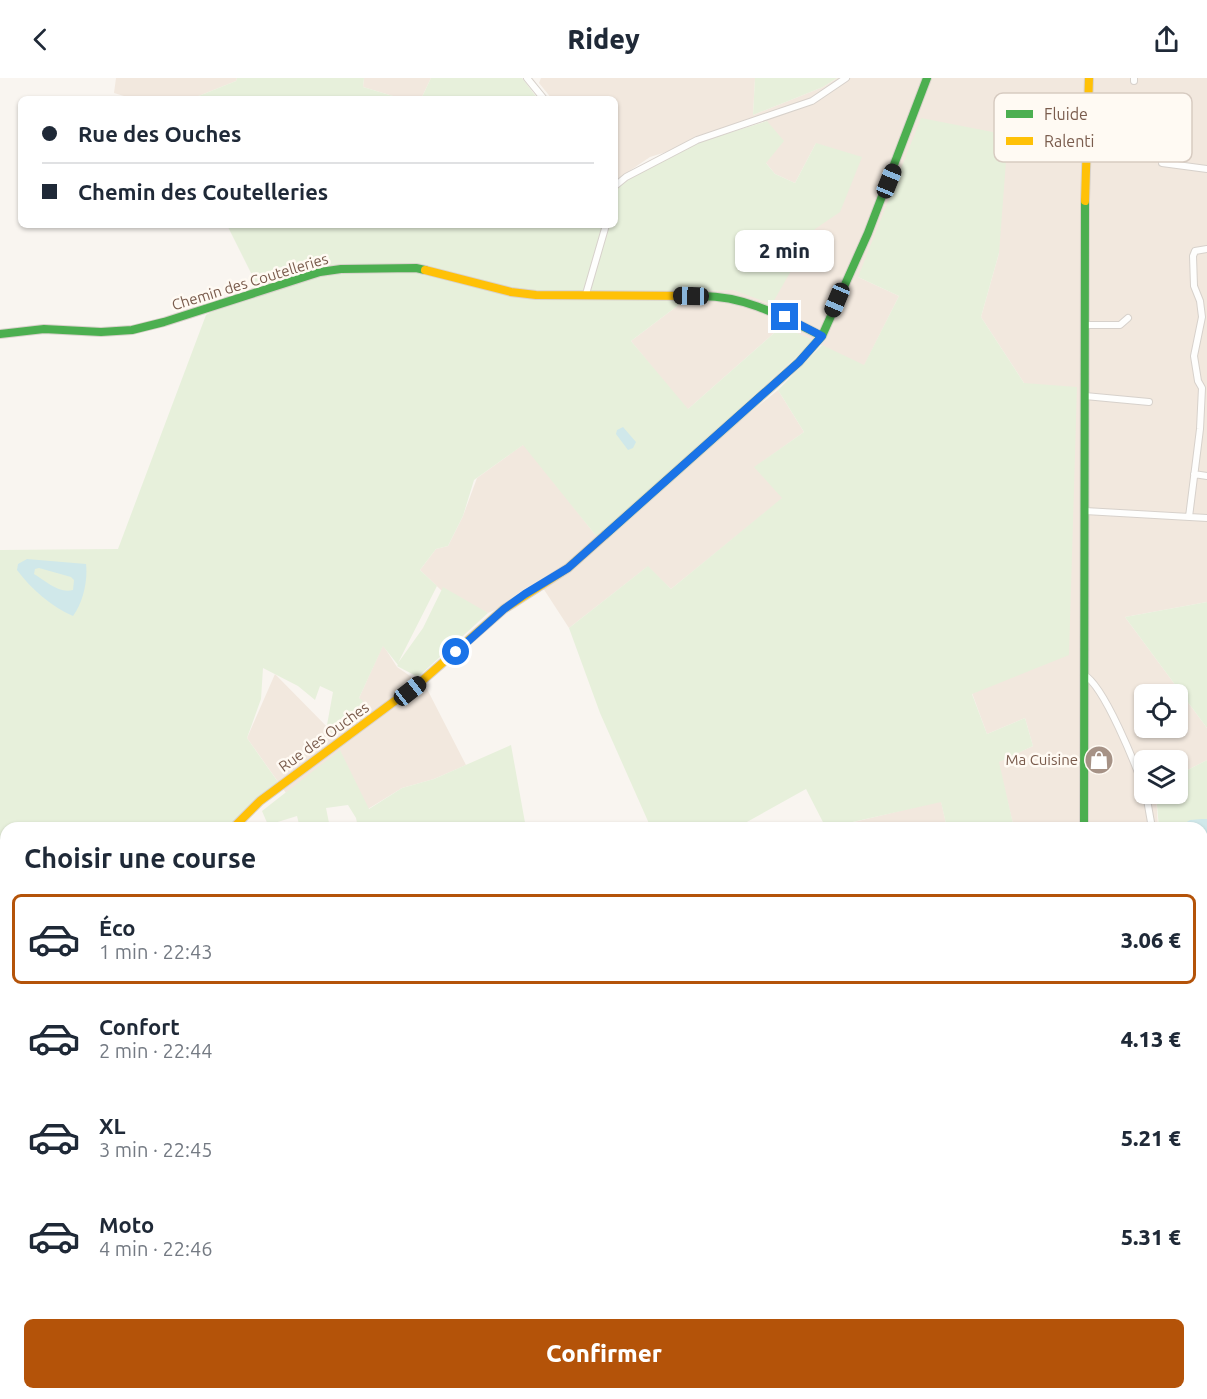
<!DOCTYPE html>
<html lang="fr">
<meta charset="utf-8">
<style>
body{margin:0;font-family:Ubuntu,sans-serif;background:#f2f2f3;color:#1f2937;height:100vh;display:flex;flex-direction:column;font-size:22px;white-space:nowrap}
*{box-sizing:border-box;margin:0}
p{font-size:20px;color:#747a83}
.icon{flex:none;width:33px;height:33px;fill:none;stroke:currentColor;stroke-width:2;stroke-linecap:round;stroke-linejoin:round}
.map{position:relative;flex:1;overflow:hidden}
.sheet{position:absolute;left:0px;top:744px;width:1208px;height:578px;display:flex;flex-direction:column;background:#fff;border-radius:18px 18px 0 0;box-shadow:0 2px 4px #0004}
.sheet>*{flex:none}
.guide{position:absolute;left:18px;top:18px;width:600px;height:132px;border-radius:9px;box-shadow:0 2px 4px #0004;display:grid;align-content:center;height:132px;padding:0 24px;background:#fff}
.buttons{position:absolute;left:1134px;top:606px;display:grid;gap:12px}
.buttons a{display:grid;place-items:center;width:54px;height:54px;border-radius:9px;background:#fff;box-shadow:0 2px 4px #0004;font-size:30px}
.end{position:absolute;width:27px;height:27px;margin:-14px;border:8px solid #1a73e8;background:#fff;box-shadow:0 0 0 3px #fff}
.from{border-radius:50%}
.bubble{position:absolute;height:42px;border-radius:9px;background:#fff;box-shadow:0 2px 4px #0004;font-size:20px;font-weight:800;line-height:42px;text-align:center}
.car{position:absolute;width:18px;height:36px;margin:-18px -9px;border-radius:8px;box-shadow:0 0 4px 2px #0007;background:linear-gradient(#222 24%,#8ab4d8 0 40%,#222 0 76%,#8ab4d8 0 86%,#222 0)}
.guide b{display:flex;align-items:center;gap:21px;height:57px;font-size:22px}
.guide b+b{border-top:2px solid #e0e1e3}
.guide i{width:15px;height:15px;background:#1f2937}
ul{padding:0;list-style:none}
li{display:flex;align-items:center;gap:18px;height:90px;margin:0 12px 9px;padding:0 12px;border:3px solid transparent;border-radius:9px}
li div{flex:1}
li b{display:block;font-size:22px}
li em{font-style:normal;font-weight:800}
li.on{border-color:#b45309}
li>.icon{width:54px;height:54px;stroke-width:1.5}
h2{padding:0 24px;font-size:27px;line-height:72px}
.button{display:flex;gap:12px;margin-top:auto;padding:12px 24px}
.button a{flex:1;height:69px;border-radius:9px;background:#b45309;color:#fff;font-size:24px;font-weight:800;line-height:69px;text-align:center}
header{display:flex;justify-content:space-between;align-items:center;height:78px;padding:0 24px;background:#fff;font-size:27px;font-weight:800}
.map>svg:first-child{display:block}
</style>
<header><svg class="icon" aria-label="back" viewBox="0 0 24 24"><path d="M15 5l-7 7 7 7"/></svg>Ridey<svg class="icon" aria-label="share" viewBox="0 0 24 24"><path d="M12 15V3M7 8l5-5 5 5M5 13v7h14v-7"/></svg></header>
<div class="map">
<svg width="1207" height="1321" viewBox="0 0 1207 1321">
<rect width="100%" height="100%" fill="#f9f5f0"/>
<path fill="#f2e8de" fill-rule="evenodd" d="M116,0H237L236,3L191,21H148L145,18L141,21H134L114,15Z
M364,0H431L421,21H403L363,9Z
M541,0H755L753,37L823,9L837,0H1207V524L1125,539L1207,650V682L1178,697V682H1144V716H1156L1158,750H1014L998,684L1033,668L1025,640L987,656L972,615L1024,305L981,239L999,175L858,199L899,218L864,288L782,248L687,332L631,263L697,213L733,212L773,225L816,65L795,105L775,96L766,85V43L650,79L616,102L615,21H552L539,5ZM1144,616H1178V650H1144Z
M778,312L804,354L755,389L783,420L671,511L647,489L569,550L543,510L488,535L441,512L420,492L436,471L448,468L463,438L477,400L524,366L597,459Z
M383,567L397,589L426,609L466,687L434,701L402,710L368,731L340,673L286,715L247,660L275,596L336,658L368,631L359,620Z
M941,723L947,750H829Z"/>
<path fill="#e7f0db" d="M237,0H364L363,9L403,21H191L236,3Z
M431,0H522L538,21H421Z
M755,0H837L823,9L753,37Z
M921,40L1008,57L999,175L981,239L1024,305L1077,309L1069,577L972,616L987,656L1025,640L1033,668L999,684L1014,750H947L941,724L826,750L806,711L736,750H651L600,635L569,550L648,488L671,511L782,420L754,389L804,354L778,312L822,267L864,287L899,218L858,199Z
M767,43L784,63L766,85L775,96L795,105L816,65L862,79L840,134L815,151L772,226L733,212L697,213L631,263L688,331L782,248L814,263L597,459L523,367L474,402L463,438L448,468L436,471L420,492L437,508L398,585L423,550L443,509L488,535L418,599L397,588L398,587L383,568L359,620L362,622L366,632L335,659L327,647L333,614L320,608L315,622L298,608L263,590L261,621L247,660L278,704L255,724L229,750H96L100,746L88,744L86,750H6V897L0,893V472L118,471L206,237L257,207L227,147H545L555,150L558,147H615V103L619,105L693,66Z
M1207,524V650L1125,539Z
M511,667L526,750H358L356,740L348,727L326,730L330,750H300L297,738L268,747L262,733L340,672L369,731L402,710L434,701Z
M1207,682V955L1202,940V750H1159L1156,716H1178V697Z"/>
<path fill="#d0e8ea" fill-rule="evenodd" d="M623,349L636,364L633,370L628,372L616,356L617,352Z
M27,481L86,486C88,502 83,525 73,538C52,529 31,511 17,492L18,486ZM39,490L71,499L74,502L73,512C59,516 46,503 34,496L35,491Z
M1202,741H1207V757L1202,760V750H1181L1182,747L1190,742Z"/>
<g fill="none" stroke-linecap="round" stroke-linejoin="round">
<g stroke="#d7d1cb" stroke-width="8">
<path id="street" d="M527,0L544,21
M1134,0V3
M1162,85L1207,91
M615,108L626,99L697,62L812,23L846,0
M586,216L606,147
M1085,247H1120L1128,240
M1085,318L1149,324
M1194,396L1207,398
M1085,433L1207,440
M1189,439L1200,351L1202,310L1198,303L1194,278L1202,239L1200,223L1194,208L1193,178L1195,173L1207,171
M1084,597C1104,607 1136,688 1144,711
M1146,716L1152,750
M1202,913L1207,928
M0,1085L6,1074
M1026,1316L1029,1321"/>
</g>
<g stroke="#d9d2cb" stroke-width="10">
<path id="fast" d="M702,218C746,218 783,239 822,258
M0,256L44,251L101,254L132,252L164,244L320,194L341,191L416,190L425,192
M605,457L799,284L822,258L868,155L927,0
M1084,750L1085,123
M1078,1316V1321"/>
</g>
<g stroke="#d9d2cb" stroke-width="10">
<path id="slow" d="M1085,123L1089,0
M425,192L511,214L536,217L702,218
M233,750L260,723L423,602L504,531L568,490L605,457"/>
</g>
<use href="#street" stroke="#fefefd" stroke-width="6"/>
<use href="#fast" stroke="#4caf50" stroke-width="8"/>
<use href="#slow" stroke="#ffc107" stroke-width="8"/>
</g>
<g fill="none" stroke-linecap="round" stroke-linejoin="round">
<path stroke="#1a73e8" stroke-width="8" d="M456,574L504,531L525,516L568,490L799,284L822,258L785,239"/>
</g>
<defs>
<g id="shop-disc" transform="scale(1.5)"><circle r="9.5" fill="#a69286" stroke="#fffaf3"/><path d="M-5-2.5h2.3a2.7 3.5 0 0 1 5.4 0H5L5.5 6h-11ZM-1.5-2.5h3a1.5 2.3 0 0 0-3 0Z" fill="#fff"/></g>
</defs>
<g fill-rule="evenodd">
<use href="#shop-disc" x="1099" y="682"/>
</g>
<g text-anchor="middle" stroke-width="5" stroke-linejoin="round" paint-order="stroke">
<g font-size="15" fill="#7a5c4d" stroke="#fffaf3">
<text transform="translate(250 204) rotate(-17)" y="5">Chemin des Coutelleries</text>
<text transform="translate(324 659) rotate(-36)" y="5">Rue des Ouches</text>
</g>
<g font-size="15" fill="#7a5c4d" stroke="#fffaf3" text-anchor="end">
<text x="1078" y="687">Ma Cuisine</text>
</g>
</g>
<rect x="994" y="15" width="198" height="69" rx="9" fill="#fffaf3" stroke="#d7cbc1" stroke-width="1.5"/>
<rect x="1006" y="32" width="27" height="8" fill="#4caf50"/>
<rect x="1006" y="59" width="27" height="8" fill="#ffc107"/>
<g font-size="16" fill="#7a5c4d">
<text x="1044" y="42">Fluide</text>
<text x="1044" y="69">Ralenti</text>
</g>
</svg>
<div class="buttons">
<a><svg class="icon" aria-label="locate" viewBox="0 0 24 24"><circle cx="12" cy="12" r="6"/><path d="M12 2v4M12 18v4M2 12h4M18 12h4"/></svg></a>
<a><svg class="icon" aria-label="layers" viewBox="0 0 24 24"><path d="M12 4l9 5-9 5-9-5zM3 14l9 5 9-5"/></svg></a>
</div>
<i class="end from" style="left:456px;top:574px"></i>
<i class="end" style="left:785px;top:239px"></i>
<div class="bubble" style="left:735px;top:152px;width:99px">2 min</div>
<i class="car" style="left:889px;top:103px;rotate:22deg"></i>
<i class="car" style="left:691px;top:218px;rotate:271deg"></i>
<i class="car" style="left:837px;top:222px;rotate:203deg"></i>
<i class="car" style="left:410px;top:613px;rotate:52deg"></i>
<div class="guide">
<b><i class="from"></i>Rue des Ouches</b>
<b><i></i>Chemin des Coutelleries</b>
</div>
<section class="sheet">
<h2>Choisir une course</h2>
<ul>
<li class="on"><svg class="icon" aria-label="car" viewBox="0 0 24 24"><path d="M5 17H2v-5l4-1 3-4h7l3 4 3 1v5h-3M9 17h6M6 11h13"/><circle cx="7" cy="17" r="2"/><circle cx="17" cy="17" r="2"/></svg><div><b>Éco</b><p>1 min · 22:43</p></div><em>3.06 €</em></li>
<li><svg class="icon" aria-label="car" viewBox="0 0 24 24"><path d="M5 17H2v-5l4-1 3-4h7l3 4 3 1v5h-3M9 17h6M6 11h13"/><circle cx="7" cy="17" r="2"/><circle cx="17" cy="17" r="2"/></svg><div><b>Confort</b><p>2 min · 22:44</p></div><em>4.13 €</em></li>
<li><svg class="icon" aria-label="car" viewBox="0 0 24 24"><path d="M5 17H2v-5l4-1 3-4h7l3 4 3 1v5h-3M9 17h6M6 11h13"/><circle cx="7" cy="17" r="2"/><circle cx="17" cy="17" r="2"/></svg><div><b>XL</b><p>3 min · 22:45</p></div><em>5.21 €</em></li>
<li><svg class="icon" aria-label="car" viewBox="0 0 24 24"><path d="M5 17H2v-5l4-1 3-4h7l3 4 3 1v5h-3M9 17h6M6 11h13"/><circle cx="7" cy="17" r="2"/><circle cx="17" cy="17" r="2"/></svg><div><b>Moto</b><p>4 min · 22:46</p></div><em>5.31 €</em></li>
</ul>
<div class="button"><a>Confirmer</a></div>
</section>
</div>
